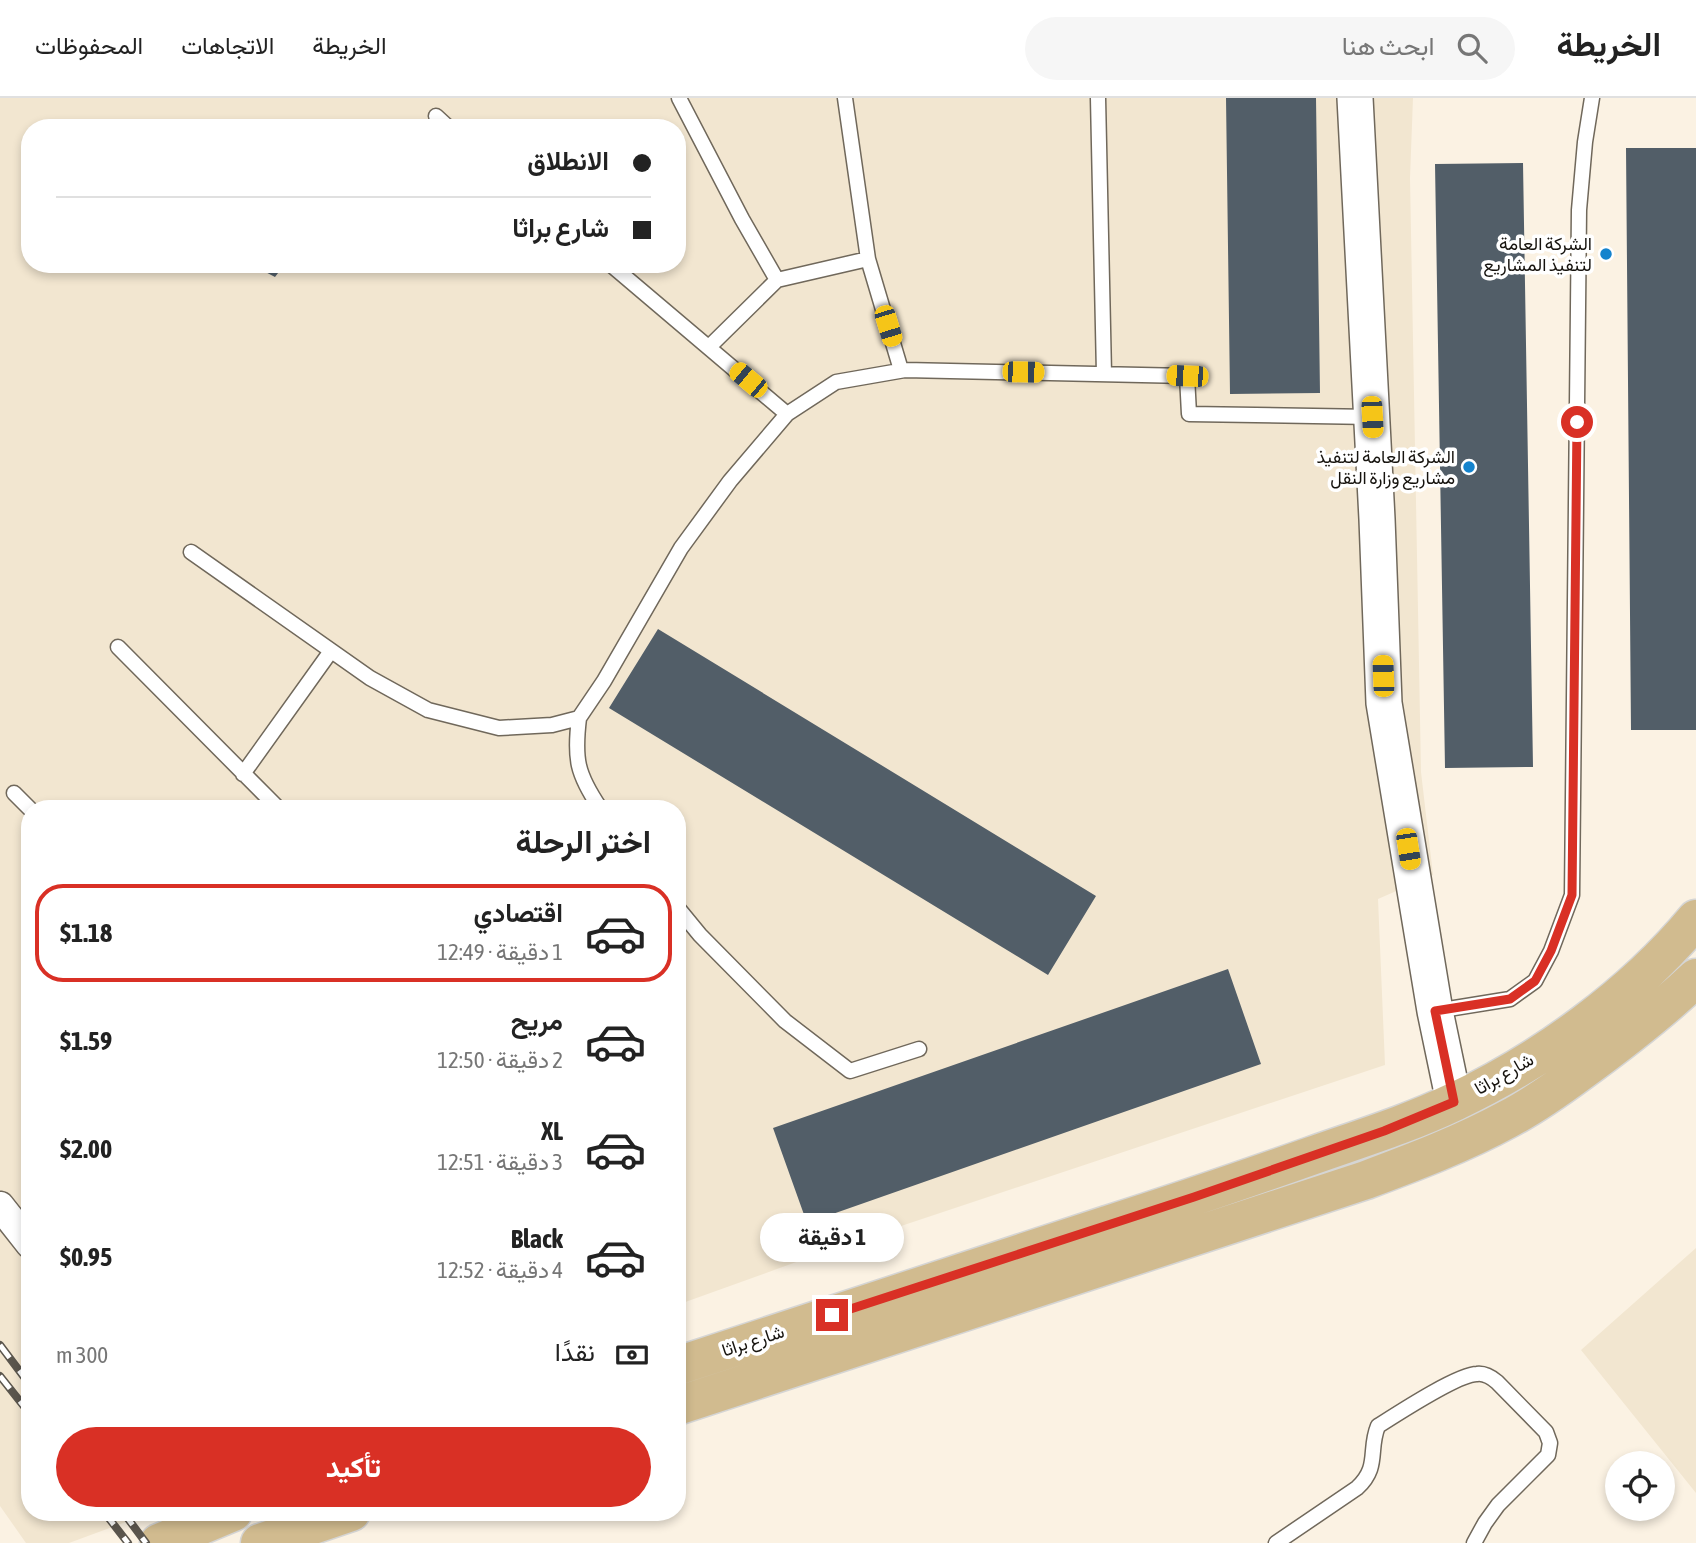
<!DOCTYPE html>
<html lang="ar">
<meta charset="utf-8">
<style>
body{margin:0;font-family:"Asap Condensed",Vazirmatn,sans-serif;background:#f6f6f6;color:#222;direction:rtl;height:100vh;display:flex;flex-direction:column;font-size:26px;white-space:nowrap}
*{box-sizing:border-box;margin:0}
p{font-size:23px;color:#767676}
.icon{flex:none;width:38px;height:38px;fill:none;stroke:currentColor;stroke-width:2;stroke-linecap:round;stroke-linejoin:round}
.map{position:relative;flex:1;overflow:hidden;direction:ltr}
.details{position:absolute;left:21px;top:702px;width:665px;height:721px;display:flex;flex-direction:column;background:#fff;border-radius:28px;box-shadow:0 4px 10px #0003;direction:rtl}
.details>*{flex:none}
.guide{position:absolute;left:21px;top:21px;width:665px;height:154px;border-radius:28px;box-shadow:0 4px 10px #0003;direction:rtl;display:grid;align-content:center;height:154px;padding:0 35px;background:#fff}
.buttons{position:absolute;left:1605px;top:1353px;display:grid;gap:14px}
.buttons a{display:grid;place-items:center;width:70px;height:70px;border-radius:50%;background:#fff;box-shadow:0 4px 10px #0003;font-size:35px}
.end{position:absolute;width:32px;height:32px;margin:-16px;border:9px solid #d93025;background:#fff;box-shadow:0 0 0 4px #fff}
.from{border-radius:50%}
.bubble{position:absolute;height:49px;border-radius:24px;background:#fff;box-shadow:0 4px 10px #0003;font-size:23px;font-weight:700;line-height:49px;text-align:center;direction:rtl}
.car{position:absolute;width:21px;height:42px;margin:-21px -10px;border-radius:9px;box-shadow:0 0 5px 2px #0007;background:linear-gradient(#f5c518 24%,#345 0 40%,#f5c518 0 76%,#345 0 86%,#f5c518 0)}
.guide b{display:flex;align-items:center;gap:24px;height:66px;font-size:26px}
.guide b+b{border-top:2px solid #e0e0e0}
.guide i{width:18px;height:18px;background:#222}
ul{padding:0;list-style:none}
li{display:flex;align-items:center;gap:21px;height:98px;margin:0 14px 10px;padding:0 21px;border:4px solid transparent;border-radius:28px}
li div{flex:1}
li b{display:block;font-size:26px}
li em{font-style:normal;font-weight:700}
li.selected{border-color:#d93025}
li>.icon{width:63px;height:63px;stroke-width:1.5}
h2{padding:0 35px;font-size:32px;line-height:84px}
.pay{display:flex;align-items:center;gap:18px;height:77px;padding:0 35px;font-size:26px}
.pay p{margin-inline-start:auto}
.primary-button{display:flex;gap:14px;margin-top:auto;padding:14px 35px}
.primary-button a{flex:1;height:80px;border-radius:42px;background:#d93025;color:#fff;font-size:28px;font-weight:700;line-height:80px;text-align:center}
header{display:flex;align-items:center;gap:42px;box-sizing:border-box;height:98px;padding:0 35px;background:#fff;border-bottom:2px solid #e0e0e0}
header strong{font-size:33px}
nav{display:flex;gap:38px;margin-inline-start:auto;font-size:24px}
.search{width:490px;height:63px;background:#f6f6f6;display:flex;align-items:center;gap:18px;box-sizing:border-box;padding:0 24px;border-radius:38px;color:#767676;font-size:26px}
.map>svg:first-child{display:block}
</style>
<header>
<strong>الخريطة</strong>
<div class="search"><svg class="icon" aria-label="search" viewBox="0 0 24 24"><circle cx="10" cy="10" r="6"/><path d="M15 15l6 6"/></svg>ابحث هنا</div>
<nav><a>الخريطة</a><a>الاتجاهات</a><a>المحفوظات</a></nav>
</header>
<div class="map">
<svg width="1696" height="1445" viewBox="0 0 1696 1445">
<rect width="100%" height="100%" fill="#fbf2e3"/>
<path fill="#f2e6d0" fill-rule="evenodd" d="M0,0H1413L1410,80L1421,674L1433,777L1378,801L1385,967L838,1149L677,1207V710H30V1414H153L69,1445H26L0,1408ZM30,30H677V166H30Z
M1696,1150V1395L1581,1252Z"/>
<path fill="#525e68" d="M1226,0H1316L1320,295L1230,296Z
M1626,50H1696V632H1631Z
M1523,65L1533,669L1445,670L1435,66Z
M250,166H285L275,179Z
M658,531L1096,798L1048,877L609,610Z
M1228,871L1261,966L807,1125L773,1030Z"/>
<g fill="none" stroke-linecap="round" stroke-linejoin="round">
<g stroke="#70685b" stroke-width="17">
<path id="service" d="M679,0L742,121L777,182
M845,0L868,161
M1098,0L1104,276
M436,18L449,30
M610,166L787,316
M709,249L777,182L868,161L901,272
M191,454L370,580L428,612L499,630L552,627L579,620L604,583L681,450L730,383L787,316L836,284L905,272L1187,278L1189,316L1372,319
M118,549L278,710
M579,620C574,661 577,676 600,710
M243,676L331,553
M14,695L30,711
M677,809L700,837L785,923L850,973L919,951
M1436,913L1510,901L1535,883L1551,853L1572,797L1579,112L1585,44L1592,0
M1276,1445L1357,1390C1380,1369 1368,1352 1378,1328C1397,1316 1458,1276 1477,1276C1485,1275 1491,1279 1497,1284L1546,1334L1550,1345L1548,1357L1498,1407L1485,1425L1474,1445"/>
</g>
<g stroke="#70685b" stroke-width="31">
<path id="minor" d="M0,1108L30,1146"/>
</g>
<g stroke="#70685b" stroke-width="38">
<path id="tertiary" d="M1355,0L1377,421L1384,605L1435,913L1454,1004"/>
</g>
<g stroke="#d5d5d4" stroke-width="41">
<path id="primary" d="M677,1268C821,1221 964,1174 1107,1127C1176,1105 1243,1082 1311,1058C1359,1041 1408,1026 1454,1004C1543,962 1633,897 1696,821
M677,1308L1366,1082C1414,1064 1462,1046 1508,1021C1533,1008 1557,991 1580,974C1620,945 1660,914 1696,880
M159,1445L233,1414
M260,1445L351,1414"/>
</g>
<use href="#service" stroke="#fff" stroke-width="14"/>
<use href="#minor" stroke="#fff" stroke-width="28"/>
<use href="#tertiary" stroke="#fff" stroke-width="35"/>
<use href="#primary" stroke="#d1bb8f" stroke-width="38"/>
<g stroke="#5b564e" stroke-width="8">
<path id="rail" d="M0,1247L30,1287
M0,1278L30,1316
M104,1414L128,1445
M123,1414L146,1445"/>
</g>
<use href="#rail" stroke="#fff" stroke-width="5" stroke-dasharray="16" stroke-linecap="butt"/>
</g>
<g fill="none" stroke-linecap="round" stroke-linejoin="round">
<path stroke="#d93025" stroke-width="9" d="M832,1217L1194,1099L1384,1033L1454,1004L1435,913L1510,901L1535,883L1551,853L1572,797L1577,324"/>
</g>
<g fill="#1483cd" stroke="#fff" stroke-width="2.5">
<circle cx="1606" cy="156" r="7"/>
<circle cx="1469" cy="369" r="7"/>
</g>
<g text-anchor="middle" stroke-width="7" stroke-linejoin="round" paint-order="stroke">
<g font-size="18" fill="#16130e" stroke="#fff" text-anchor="end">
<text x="1592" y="152">الشركة العامة<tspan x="1592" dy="21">لتنفيذ المشاريع</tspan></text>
<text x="1455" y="365">الشركة العامة لتنفيذ<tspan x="1455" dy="21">مشاريع وزارة النقل</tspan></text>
</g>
<g font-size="18" fill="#16130e" stroke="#fff">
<text transform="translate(1504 976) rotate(-30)" y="6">شارع براثا</text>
<text transform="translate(753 1243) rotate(-18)" y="6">شارع براثا</text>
</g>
</g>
</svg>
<div class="buttons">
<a><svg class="icon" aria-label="locate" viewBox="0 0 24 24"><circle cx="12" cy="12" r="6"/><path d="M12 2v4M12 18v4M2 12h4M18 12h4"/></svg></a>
</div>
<i class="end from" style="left:1577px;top:324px"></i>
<i class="end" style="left:832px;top:1217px"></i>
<div class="bubble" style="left:760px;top:1115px;width:144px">1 دقيقة</div>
<i class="car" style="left:888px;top:228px;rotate:163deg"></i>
<i class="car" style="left:1023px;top:274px;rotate:91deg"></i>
<i class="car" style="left:1187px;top:278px;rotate:272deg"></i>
<i class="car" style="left:748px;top:282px;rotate:310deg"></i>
<i class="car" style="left:1372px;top:319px;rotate:177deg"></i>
<i class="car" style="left:1383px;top:578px;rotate:358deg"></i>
<i class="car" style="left:1408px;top:751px;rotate:171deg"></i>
<div class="guide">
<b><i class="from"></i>الانطلاق</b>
<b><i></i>شارع براثا</b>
</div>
<section class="details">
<h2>اختر الرحلة</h2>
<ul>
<li class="selected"><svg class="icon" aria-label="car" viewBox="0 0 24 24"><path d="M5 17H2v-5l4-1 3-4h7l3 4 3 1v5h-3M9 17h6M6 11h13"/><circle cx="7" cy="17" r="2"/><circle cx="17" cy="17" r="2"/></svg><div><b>اقتصادي</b><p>1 دقيقة · 12:49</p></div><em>$1.18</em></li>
<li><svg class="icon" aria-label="car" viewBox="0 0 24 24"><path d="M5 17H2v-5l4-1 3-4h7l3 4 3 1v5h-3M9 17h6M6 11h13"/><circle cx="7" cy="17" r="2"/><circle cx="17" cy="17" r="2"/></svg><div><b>مريح</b><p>2 دقيقة · 12:50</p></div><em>$1.59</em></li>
<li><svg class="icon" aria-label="car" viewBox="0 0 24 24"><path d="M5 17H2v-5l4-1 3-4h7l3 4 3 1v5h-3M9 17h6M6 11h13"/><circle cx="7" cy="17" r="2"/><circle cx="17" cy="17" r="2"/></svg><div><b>XL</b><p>3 دقيقة · 12:51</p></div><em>$2.00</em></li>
<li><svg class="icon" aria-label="car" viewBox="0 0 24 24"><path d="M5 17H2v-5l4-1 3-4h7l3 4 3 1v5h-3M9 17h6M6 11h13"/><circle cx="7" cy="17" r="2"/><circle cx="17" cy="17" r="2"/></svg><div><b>Black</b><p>4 دقيقة · 12:52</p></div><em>$0.95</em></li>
</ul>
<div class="pay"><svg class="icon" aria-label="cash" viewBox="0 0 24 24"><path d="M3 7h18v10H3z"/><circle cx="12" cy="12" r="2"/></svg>نقدًا<p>300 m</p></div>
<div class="primary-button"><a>تأكيد</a></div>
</section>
</div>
